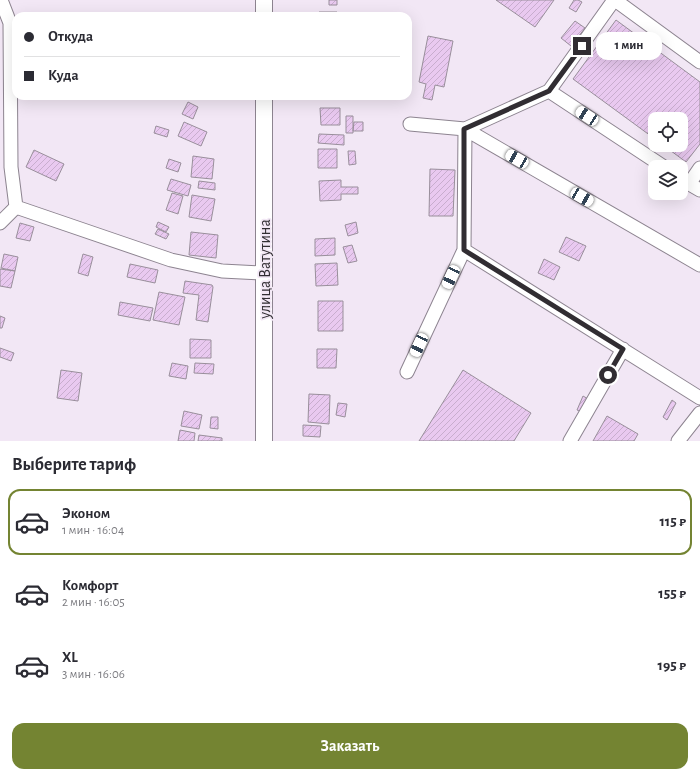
<!DOCTYPE html>
<html lang="ru">
<meta charset="utf-8">
<style>
body{margin:0;font-family:"Alegreya Sans",sans-serif;background:#f7f7f7;color:#2b2b33;height:100vh;display:flex;flex-direction:column;font-size:15px;white-space:nowrap}
*{box-sizing:border-box;margin:0}
p{font-size:13px;color:#7c7c81}
.icon{flex:none;width:22px;height:22px;fill:none;stroke:currentColor;stroke-width:2;stroke-linecap:round;stroke-linejoin:round}
.map{position:relative;height:441px;overflow:hidden}
.sheet{display:flex;flex-direction:column;background:#fff;flex:1}
.sheet>*{flex:none}
.banner{position:absolute;left:12px;top:12px;width:400px;height:88px;border-radius:12px;box-shadow:0 4px 16px #0002;display:grid;align-content:center;height:88px;padding:0 12px;background:#fff}
.tools{position:absolute;left:648px;top:112px;display:grid;gap:8px}
.tools a{display:grid;place-items:center;width:40px;height:40px;border-radius:8px;background:#fff;box-shadow:0 4px 16px #0002;font-size:20px}
.end{position:absolute;width:18px;height:18px;margin:-9px;border:5px solid #312d32;background:#fff;box-shadow:0 0 0 2px #fff}
.from{border-radius:50%}
.bubble{position:absolute;height:28px;border-radius:12px;background:#fff;box-shadow:0 4px 16px #0002;font-size:13px;font-weight:700;line-height:28px;text-align:center}
.car{position:absolute;width:12px;height:24px;margin:-12px -6px;border-radius:5px;box-shadow:0 0 3px 1px #0007;background:linear-gradient(#fff 24%,#345 0 40%,#fff 0 76%,#345 0 86%,#fff 0)}
.banner b{display:flex;align-items:center;gap:14px;height:38px;font-size:15px}
.banner b+b{border-top:1px solid #e1e1e2}
.banner i{width:10px;height:10px;background:#2b2b33}
ul{padding:0;list-style:none}
li{display:flex;align-items:center;gap:12px;height:66px;margin:0 8px 6px;padding:0 4px;border:2px solid transparent;border-radius:12px}
li div{flex:1}
li b{display:block;font-size:15px}
li em{font-style:normal;font-weight:700}
li.selected{border-color:#748432}
li>.icon{width:36px;height:36px;stroke-width:1.5}
h2{padding:0 12px;font-size:18px;line-height:48px}
.button{display:flex;gap:8px;margin-top:auto;padding:8px 12px}
.button a{flex:1;height:46px;border-radius:12px;background:#748432;color:#fff;font-size:16px;font-weight:700;line-height:46px;text-align:center}
.map>svg:first-child{display:block}
</style>
<div class="map">
<svg width="700" height="441" viewBox="0 0 700 441">
<defs>
<pattern id="building-hatch" width="6" height="6" patternUnits="userSpaceOnUse"><rect width="6" height="6" fill="#e9c9f0"/><path d="M-1 1l2-2M0 6l6-6M5 7l2-2" fill="none" stroke="#c8adce"/></pattern>
</defs>
<rect width="100%" height="100%" fill="#f2e7f5"/>
<path fill="url(#building-hatch)" stroke="#998f9b" d="M329,0H337V5H329Z
M496,0H554L535,27Z
M574,0H578L582,2L576,12L569,8Z
M319,12H337V16H319Z
M616,20L700,82V144L686,162L663,145H681V119H655V139L573,79Z
M575,21L585,28L571,46L561,38Z
M428,36L453,41L444,87L435,85L432,100L423,98L426,84L419,82Z
M188,102L198,107L193,119L182,114Z
M320,108H340V125H321Z
M346,116H353V133H346Z
M184,122L207,132L201,146L178,136Z
M354,122H363V131H353Z
M156,126L169,130L167,137L154,133Z
M319,134L344,135V145L318,143Z
M318,149H337V168H318Z
M34,150L64,164L56,181L26,167Z
M348,151H355L356,164L349,165Z
M193,156L214,159L212,179L191,177Z
M169,159L181,163L178,172L166,168Z
M430,169L455,170L453,216H429Z
M171,179L191,185L188,196L167,190Z
M341,180V187H358V194H341V200L320,201L319,181Z
M199,181L215,183V190L198,188Z
M172,193L183,196L178,214L166,210Z
M192,195L215,199L211,221L189,217Z
M158,222L169,227L166,232L156,227Z
M356,222L358,233L348,236L345,225Z
M20,223L34,227L30,241L16,238Z
M158,229L169,234L166,239L155,234Z
M191,232L218,235L216,258L189,255Z
M566,237L586,246L579,261L559,252Z
M335,238V255L315,256V239Z
M352,245L357,261L348,263L343,247Z
M4,254L18,257L15,271L1,268Z
M83,254L93,257L88,276L78,273Z
M544,259L560,267L554,280L538,273Z
M337,263L338,285L316,286L315,264Z
M130,264L158,270L155,283L127,277Z
M0,269L15,271L11,288L0,286Z
M185,281L212,285L213,287L208,322L196,320L199,295L183,293Z
M159,292L185,297L179,325L153,320Z
M318,301H343V331H318Z
M120,302L153,308L150,321L118,315Z
M0,316L5,318L2,328H0Z
M190,339L211,340V358H190Z
M0,348L14,353L11,361L0,357Z
M317,349H337L336,368H317Z
M172,363L188,366L186,379L169,376Z
M195,363L214,364L213,374L194,373Z
M61,370L82,373L78,401L57,398Z
M463,370L531,413L514,441H419Z
M309,394L330,395L329,424L308,422Z
M583,396L590,400L584,413L577,410Z
M672,400L676,403L667,420L663,417Z
M338,403L347,404L345,417L336,415Z
M184,411L202,415L199,429L181,426Z
M607,416L638,434L634,441H593Z
M211,417H218V429L210,428Z
M303,425L321,426L320,437L303,436Z
M180,430L195,433L194,441H178Z
M199,435L222,438V441H198Z"/>
<g fill="none" stroke-linecap="round" stroke-linejoin="round">
<g stroke="#8d8490" stroke-width="15">
<path id="minor" d="M1,0L10,23L11,167L16,207
M615,0L700,62
M549,91L614,0
M410,124L465,129L700,265
M681,179L700,190
M689,184L700,168
M16,207L171,260L222,271L263,273
M0,223L16,207
M464,250L700,398
M407,372L464,250L465,129L549,91L664,167
M570,441L623,349
M678,441L700,413"/>
</g>
<g stroke="#8d8490" stroke-width="18">
<path id="major" d="M264,16V0
M264,96V441"/>
</g>
<use href="#minor" stroke="#fff" stroke-width="13"/>
<use href="#major" stroke="#fff" stroke-width="16"/>
</g>
<g fill="none" stroke-linecap="round" stroke-linejoin="round">
<path stroke="#312d32" stroke-width="5" d="M582,46L549,91L464,129V250L623,349L608,375"/>
</g>
<g text-anchor="middle" stroke-width="3.5" stroke-linejoin="round" paint-order="stroke">
<g font-size="16" fill="#312d32" stroke="#f2e7f5">
<text transform="translate(264 269) rotate(-90)" y="6">улица Ватутина</text>
</g>
</g>
</svg>
<div class="tools">
<a><svg class="icon" aria-label="locate" viewBox="0 0 24 24"><circle cx="12" cy="12" r="6"/><path d="M12 2v4M12 18v4M2 12h4M18 12h4"/></svg></a>
<a><svg class="icon" aria-label="layers" viewBox="0 0 24 24"><path d="M12 4l9 5-9 5-9-5zM3 14l9 5 9-5"/></svg></a>
</div>
<i class="end from" style="left:608px;top:375px"></i>
<i class="end" style="left:582px;top:46px"></i>
<div class="bubble" style="left:596px;top:32px;width:66px">1 мин</div>
<i class="car" style="left:587px;top:116px;rotate:303deg"></i>
<i class="car" style="left:517px;top:159px;rotate:300deg"></i>
<i class="car" style="left:582px;top:197px;rotate:120deg"></i>
<i class="car" style="left:451px;top:277px;rotate:205deg"></i>
<i class="car" style="left:419px;top:345px;rotate:205deg"></i>
<div class="banner">
<b><i class="from"></i>Откуда</b>
<b><i></i>Куда</b>
</div>
</div>
<section class="sheet">
<h2>Выберите тариф</h2>
<ul>
<li class="selected"><svg class="icon" aria-label="car" viewBox="0 0 24 24"><path d="M5 17H2v-5l4-1 3-4h7l3 4 3 1v5h-3M9 17h6M6 11h13"/><circle cx="7" cy="17" r="2"/><circle cx="17" cy="17" r="2"/></svg><div><b>Эконом</b><p>1 мин · 16:04</p></div><em>115 ₽</em></li>
<li><svg class="icon" aria-label="car" viewBox="0 0 24 24"><path d="M5 17H2v-5l4-1 3-4h7l3 4 3 1v5h-3M9 17h6M6 11h13"/><circle cx="7" cy="17" r="2"/><circle cx="17" cy="17" r="2"/></svg><div><b>Комфорт</b><p>2 мин · 16:05</p></div><em>155 ₽</em></li>
<li><svg class="icon" aria-label="car" viewBox="0 0 24 24"><path d="M5 17H2v-5l4-1 3-4h7l3 4 3 1v5h-3M9 17h6M6 11h13"/><circle cx="7" cy="17" r="2"/><circle cx="17" cy="17" r="2"/></svg><div><b>XL</b><p>3 мин · 16:06</p></div><em>195 ₽</em></li>
</ul>
<div class="button"><a>Заказать</a></div>
</section>
